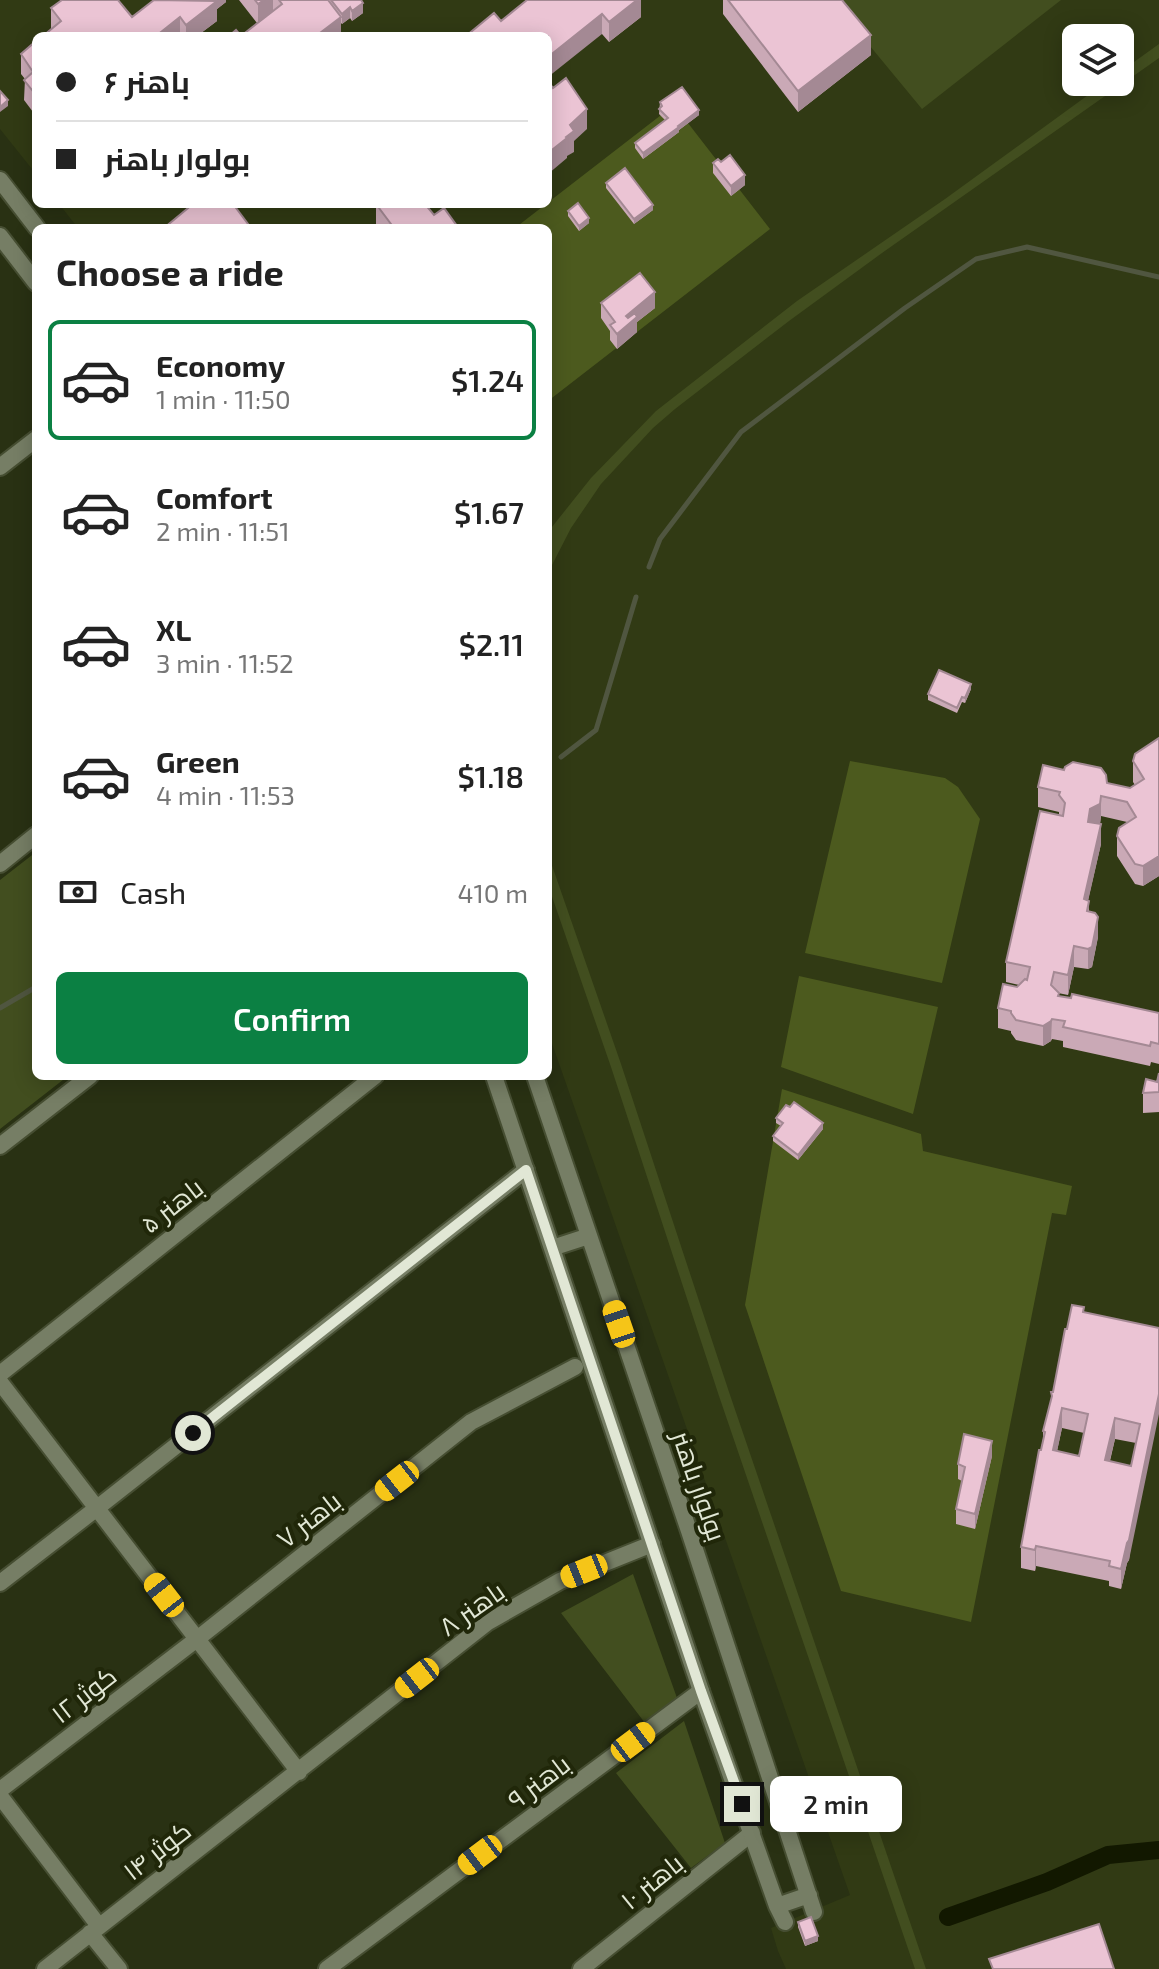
<!DOCTYPE html>
<meta charset="utf-8">
<style>
body{margin:0;font-family:"Exo 2",Cairo,sans-serif;background:#f6f6f6;color:#222;height:100vh;display:flex;flex-direction:column;font-size:30px;white-space:nowrap}
*{box-sizing:border-box;margin:0}
p{font-size:26px;color:#767676}
.icon{flex:none;width:44px;height:44px;fill:none;stroke:currentColor;stroke-width:2;stroke-linecap:round;stroke-linejoin:round}
.map{position:relative;flex:1;overflow:hidden}
.side{position:absolute;left:32px;top:224px;width:520px;height:856px;display:flex;flex-direction:column;background:#fff;border-radius:12px;box-shadow:0 4px 20px #0003}
.side>*{flex:none}
.banner{position:absolute;left:32px;top:32px;width:520px;height:176px;border-radius:12px;box-shadow:0 4px 20px #0003;display:grid;align-content:center;height:176px;padding:0 24px;background:#fff}
.tools{position:absolute;left:1062px;top:24px;display:grid;gap:16px}
.tools a{display:grid;place-items:center;width:72px;height:72px;border-radius:12px;background:#fff;box-shadow:0 4px 20px #0003;font-size:40px}
.end{position:absolute;width:36px;height:36px;margin:-18px;border:10px solid #e1e7d5;background:#111;box-shadow:0 0 0 4px #111}
.from{border-radius:50%}
.bubble{position:absolute;height:56px;border-radius:12px;background:#fff;box-shadow:0 4px 20px #0003;font-size:26px;font-weight:600;line-height:56px;text-align:center}
.car{position:absolute;width:24px;height:48px;margin:-24px -12px;border-radius:10px;box-shadow:0 0 6px 2px #0007;background:linear-gradient(#f5c518 24%,#345 0 40%,#f5c518 0 76%,#345 0 86%,#f5c518 0)}
.banner b{display:flex;align-items:center;gap:28px;height:76px;font-size:30px}
.banner b+b{border-top:2px solid #e0e0e0}
.banner i{width:20px;height:20px;background:#222}
ul{padding:0;list-style:none}
li{display:flex;align-items:center;gap:24px;height:120px;margin:0 16px 12px;padding:0 8px;border:4px solid transparent;border-radius:12px}
li div{flex:1}
li b{display:block;font-size:30px}
li em{font-style:normal;font-weight:600}
li.active{border-color:#0b8043}
li>.icon{width:72px;height:72px;stroke-width:1.5}
h2{padding:0 24px;font-size:36px;line-height:96px}
.pay{display:flex;align-items:center;gap:20px;height:88px;padding:0 24px;font-size:30px}
.pay p{margin-inline-start:auto}
.cta{display:flex;gap:16px;margin-top:auto;padding:16px 24px}
.cta a{flex:1;height:92px;border-radius:12px;background:#0b8043;color:#fff;font-size:32px;font-weight:600;line-height:92px;text-align:center}
.map>svg:first-child{display:block}
</style>
<div class="map">
<svg width="1159" height="1969" viewBox="0 0 1159 1969">
<rect width="100%" height="100%" fill="#293113"/>
<path fill="#313a14" fill-rule="evenodd" d="M0,0H1159V1969H786L778,1951L771,1928L850,1895L548,1032V228H78L59,204H548V36H36V174L0,129ZM1076,38H1120V82H1076Z"/>
<path fill="#424e1f" d="M832,0H1061L922,109Z
M1159,44V58L882,253L789,321L675,409L653,428L601,484L571,528L552,565L548,562V532L591,478L656,411L797,301L945,199L1106,82H1120V72Z
M36,852V1076H68L0,1129V880Z
M548,854L621,1064L729,1392L926,1969H915L719,1396L611,1067L548,885Z
M633,1574L677,1698L645,1723L561,1613Z
M684,1721L725,1843L691,1868L616,1773Z"/>
<path fill="#4c5a1e" d="M674,105L770,229L548,401V228H515Z
M850,761L945,778L958,787L980,819L942,983L805,953Z
M799,976L938,1007L913,1114L781,1067Z
M782,1089L921,1134L923,1151L1072,1186L1066,1215L1052,1213L971,1622L841,1591L745,1305Z"/>
<g fill="none" stroke-linecap="round" stroke-linejoin="round">
<path stroke="#505640" stroke-width="5" d="M649,567L660,539L741,432L905,308L976,259L1027,247L1159,277
M561,757L596,730L636,597
M0,1008L36,987"/>
<path stroke="#121800" stroke-width="18" d="M948,1917L1047,1882L1108,1855L1159,1850"/>
<g stroke="#464e32" stroke-width="20">
<path id="minor" d="M0,467L36,439
M0,864L36,835
M0,1146L90,1076
M0,1374L375,1076
M0,1382L299,1772
M0,1583L97,1508L526,1170
M0,1790L197,1639L471,1422L575,1367
M0,1796L99,1926
M90,1933L119,1969
M45,1969L488,1622L560,1581L652,1544
M327,1969L701,1691
M581,1969L752,1833"/>
</g>
<g stroke="#464e32" stroke-width="20">
<path id="tertiary" d="M0,180L37,228
M0,236L36,283
M494,1076L701,1691L777,1906L785,1922
M535,1076L689,1531L814,1912
M552,1248L589,1236
M777,1906L809,1895"/>
</g>
<use href="#minor" stroke="#767e65" stroke-width="16"/>
<use href="#tertiary" stroke="#767e65" stroke-width="16"/>
</g>
<path fill="#caa9b6" fill-rule="evenodd" d="M62,0H119L118,1L132,17L226,0V2L217,9V21L197,36H43L51,29V8Z
M239,0H361L363,13L352,21L350,18L342,24L341,23V36L257,23Z
M641,0V17L609,42L602,34L501,21Z
M723,0H842L871,55L798,112L723,14Z
M36,41V116L24,100L25,79L21,74V54Z
M660,102L699,115L679,130V132L643,159L635,148V143L665,120L659,114Z
M721,162L745,185L731,196L713,173V163Z
M606,183L653,210L634,224L606,188Z
M376,204L434,215L457,228H378L376,224Z
M568,211L589,223L579,231L568,216Z
M601,303L655,308L637,322V332L617,349L610,340V331L601,318Z
M971,689L965,703L962,702L957,713L928,700V694Z
M1159,738V876L1143,886L1135,884L1117,856V836L1127,822L1101,816L1100,824L1101,844L1088,900L1089,911L1098,937L1092,967L1088,969L1074,967L1068,995L1058,993L1059,996L1159,1013V1064L1151,1062L1150,1066L1063,1047V1041L1052,1039L1051,1041L1043,1046L1016,1040L1011,1033V1031L998,1028V1008L1019,985L1006,982V962L1059,815V812L1038,807V787L1107,783L1130,788L1135,785L1133,782V761Z
M1159,1073V1112L1143,1113V1093L1157,1082Z
M776,1118L823,1129L798,1160L773,1141V1136L781,1126L776,1123Z
M1084,1312L1159,1328L1129,1560L1127,1563L1121,1589L1109,1586V1581L1036,1566L1035,1571L1021,1568V1547L1043,1439V1431L1051,1400V1392H1053L1067,1329ZM1062,1428L1084,1433L1079,1456L1057,1451ZM1115,1439L1136,1443L1131,1466L1110,1461Z
M992,1456L975,1529L956,1524V1509L962,1481L958,1479V1464Z
M798,1922L818,1941L805,1946L798,1927Z"/>
<path fill="#a48994" d="M211,0H226V2L217,9V21L197,36H186V25Z
M264,0H273V13L258,25V4Z
M637,0H641V17L609,42V22Z
M363,3V13L352,21V11Z
M350,7V18L342,24V14Z
M602,14V34L548,77V57Z
M180,17V36H156Z
M341,17V36H316Z
M871,35V55L798,112V91Z
M8,100V106L0,112V107Z
M587,109V129L574,141V152L567,156V158L548,174V153L570,125Z
M699,110V115L679,130V132L643,159V153Z
M745,175V185L731,196V186Z
M653,205V210L634,224V219Z
M589,218V223L579,231V226Z
M655,292V308L637,322V332L617,349V334L626,316Z
M971,684V689L965,703V698Z
M1101,796V816L1100,824L1088,822L1090,809Z
M1101,824V844L1084,919V899Z
M1159,856V876L1143,886V866Z
M1098,917V937L1092,967L1088,969V949Z
M1074,946V967L1068,995V975Z
M1052,1019L1051,1041L1043,1046V1026Z
M823,1123V1129L798,1160V1155Z
M1159,1394V1414L1129,1560L1127,1563L1121,1589V1569Z
M1062,1408V1428L1053,1470V1450Z
M1115,1418V1439L1105,1480V1460Z
M992,1441V1456L975,1529V1514Z
M1036,1546V1566L1035,1571V1550Z
M818,1936V1941L805,1946V1941Z"/>
<path fill="#ebc4d4" stroke="#a48994" stroke-width="2" fill-rule="evenodd" d="M62,0H118L132,17L154,0L217,1L186,25L180,17L156,36H43L61,21L51,8Z
M255,0H264L258,4Z
M279,0H328L341,17L316,36H241L282,4Z
M331,0H361L363,3L352,11L350,7L342,14Z
M527,0H637L609,22L602,14L548,57V36H466L494,13L501,21Z
M728,0H842L871,35L798,91Z
M236,30L241,36H229Z
M36,41V95L24,80L33,72L21,54Z
M566,78L587,109L570,125L574,131L566,137L567,138L548,153V81L553,88Z
M682,87L699,110L678,126L679,127L643,153L635,143L668,118L659,109L662,106L660,102Z
M0,91L8,100L0,107Z
M730,155L745,175L731,186L713,163L718,159L721,162Z
M625,168L653,205L634,219L606,183Z
M578,203L589,218L579,226L568,211Z
M193,204H233L251,228H164Z
M376,204H425L434,215L444,208L457,226L455,228H394Z
M640,273L655,292L626,316L628,318L635,313L637,317L617,334L610,325L615,322L601,303Z
M939,670L971,684L965,698L962,697L957,708L928,694Z
M1159,738V856L1143,866L1135,864L1117,836L1119,828L1136,817L1127,802L1101,796L1100,804L1090,809L1088,822L1101,824L1084,899L1089,901L1087,911L1095,913L1098,917L1092,947L1088,949L1074,946L1068,975L1054,972L1051,985L1059,993L1058,996L1071,998L1072,994L1159,1013V1044L1151,1042L1150,1046L1063,1027L1065,1021L1052,1019L1051,1021L1043,1026L1016,1020L1011,1013V1011L998,1008L1003,984L1017,987L1025,979L1027,980L1030,967L1006,962L1040,811L1063,816L1065,803L1059,795L1060,792L1038,787L1043,765L1064,770L1065,767L1073,762L1101,768L1106,775L1107,783L1130,788L1144,779L1133,761L1135,754Z
M1159,1073V1092L1143,1093L1146,1079L1157,1082Z
M794,1102L823,1123L798,1155L773,1136L783,1123L776,1118L786,1105L790,1107Z
M1072,1305L1084,1307L1083,1312L1159,1328V1327V1394L1129,1540L1127,1543L1121,1569L1109,1566L1110,1561L1036,1546L1035,1550L1021,1547L1039,1450H1041L1045,1432L1043,1431L1052,1396L1051,1392H1053L1065,1329H1067ZM1062,1408L1088,1414L1079,1456L1053,1450ZM1115,1418L1140,1424L1131,1466L1105,1460Z
M964,1434L992,1441L975,1514L956,1509L965,1467L958,1464Z
M811,1917L818,1936L805,1941L798,1922Z
M1099,1924L1114,1969H993L989,1959Z"/>
<g fill="none" stroke-linecap="round" stroke-linejoin="round">
<path stroke="#e1e7d5" stroke-width="10" d="M193,1433L526,1170L701,1691L742,1804"/>
</g>
<g text-anchor="middle" stroke-width="8" stroke-linejoin="round" paint-order="stroke">
<g font-size="26" fill="#e1e7d5" stroke="#202709">
<text transform="translate(172 1206) rotate(-38)" y="9">باهنر ۵</text>
<text transform="translate(699 1486) rotate(71)" y="9">بولوار باهنر</text>
<text transform="translate(309 1520) rotate(-38)" y="9">باهنر ۷</text>
<text transform="translate(472 1609) rotate(-35)" y="9">باهنر ۸</text>
<text transform="translate(84 1695) rotate(-38)" y="9">کوثر ۱۲</text>
<text transform="translate(539 1782) rotate(-37)" y="9">باهنر ۹</text>
<text transform="translate(157 1851) rotate(-38)" y="9">کوثر ۱۴</text>
<text transform="translate(652 1882) rotate(-39)" y="9">باهنر ۱۰</text>
</g>
</g>
</svg>
<div class="tools">
<a><svg class="icon" aria-label="layers" viewBox="0 0 24 24"><path d="M12 4l9 5-9 5-9-5zM3 14l9 5 9-5"/></svg></a>
</div>
<i class="end from" style="left:193px;top:1433px"></i>
<i class="end" style="left:742px;top:1804px"></i>
<div class="bubble" style="left:770px;top:1776px;width:132px">2 min</div>
<i class="car" style="left:619px;top:1324px;rotate:341deg"></i>
<i class="car" style="left:397px;top:1481px;rotate:232deg"></i>
<i class="car" style="left:584px;top:1571px;rotate:248deg"></i>
<i class="car" style="left:164px;top:1595px;rotate:322deg"></i>
<i class="car" style="left:417px;top:1678px;rotate:232deg"></i>
<i class="car" style="left:633px;top:1742px;rotate:53deg"></i>
<i class="car" style="left:480px;top:1855px;rotate:233deg"></i>
<div class="banner">
<b><i class="from"></i>باهنر ۶</b>
<b><i></i>بولوار باهنر</b>
</div>
<section class="side">
<h2>Choose a ride</h2>
<ul>
<li class="active"><svg class="icon" aria-label="car" viewBox="0 0 24 24"><path d="M5 17H2v-5l4-1 3-4h7l3 4 3 1v5h-3M9 17h6M6 11h13"/><circle cx="7" cy="17" r="2"/><circle cx="17" cy="17" r="2"/></svg><div><b>Economy</b><p>1 min · 11:50</p></div><em>$1.24</em></li>
<li><svg class="icon" aria-label="car" viewBox="0 0 24 24"><path d="M5 17H2v-5l4-1 3-4h7l3 4 3 1v5h-3M9 17h6M6 11h13"/><circle cx="7" cy="17" r="2"/><circle cx="17" cy="17" r="2"/></svg><div><b>Comfort</b><p>2 min · 11:51</p></div><em>$1.67</em></li>
<li><svg class="icon" aria-label="car" viewBox="0 0 24 24"><path d="M5 17H2v-5l4-1 3-4h7l3 4 3 1v5h-3M9 17h6M6 11h13"/><circle cx="7" cy="17" r="2"/><circle cx="17" cy="17" r="2"/></svg><div><b>XL</b><p>3 min · 11:52</p></div><em>$2.11</em></li>
<li><svg class="icon" aria-label="car" viewBox="0 0 24 24"><path d="M5 17H2v-5l4-1 3-4h7l3 4 3 1v5h-3M9 17h6M6 11h13"/><circle cx="7" cy="17" r="2"/><circle cx="17" cy="17" r="2"/></svg><div><b>Green</b><p>4 min · 11:53</p></div><em>$1.18</em></li>
</ul>
<div class="pay"><svg class="icon" aria-label="cash" viewBox="0 0 24 24"><path d="M3 7h18v10H3z"/><circle cx="12" cy="12" r="2"/></svg>Cash<p>410 m</p></div>
<div class="cta"><a>Confirm</a></div>
</section>
</div>
